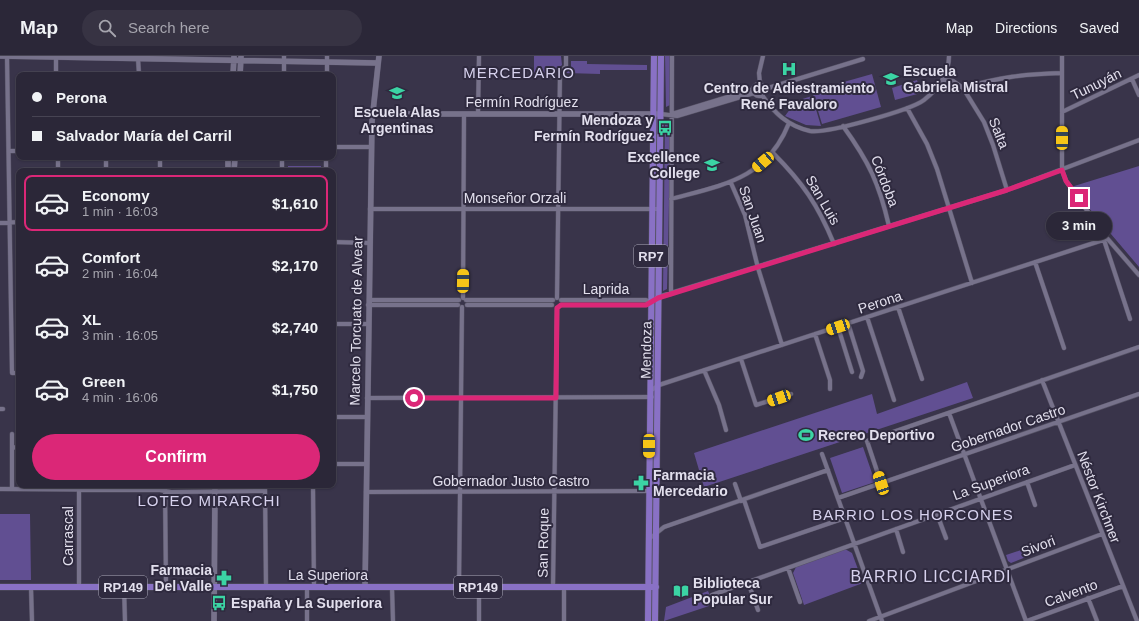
<!DOCTYPE html>
<meta charset="utf-8">
<style>
body{margin:0;font-family:Helvetica,sans-serif;background:#373343;color:#f1f3f6;height:100vh;display:flex;flex-direction:column;font-size:15px;white-space:nowrap}
*{box-sizing:border-box;margin:0}
p{font-size:13px;color:#a6a5ae}
.icon{flex:none;width:22px;height:22px;fill:none;stroke:currentColor;stroke-width:2;stroke-linecap:round;stroke-linejoin:round}
.map{position:relative;flex:1;overflow:hidden}
.drawer{position:absolute;left:16px;top:112px;width:320px;height:320px;display:flex;flex-direction:column;background:#2b2738;border-radius:8px;box-shadow:0 1px 3px #0004,0 0 0 1px #474453}
.drawer>*{flex:none}
.hud{position:absolute;left:16px;top:16px;width:320px;height:88px;border-radius:8px;box-shadow:0 1px 3px #0004,0 0 0 1px #474453;display:grid;align-content:center;height:88px;padding:0 16px;background:#2b2738}
.end{position:absolute;width:18px;height:18px;margin:-9px;border:5px solid #db2777;background:#fff;box-shadow:0 0 0 2px #fff}
.from{border-radius:50%}
.bubble{position:absolute;height:28px;border-radius:14px;background:#2b2738;box-shadow:0 1px 3px #0004,0 0 0 1px #474453;font-size:13px;font-weight:600;line-height:28px;text-align:center}
.car{position:absolute;width:12px;height:24px;margin:-12px -6px;border-radius:5px;box-shadow:0 0 3px 1px #0007;background:linear-gradient(#f5c518 24%,#345 0 40%,#f5c518 0 76%,#345 0 86%,#f5c518 0)}
.hud b{display:flex;align-items:center;gap:14px;height:38px;font-size:15px}
.hud b+b{border-top:1px solid #474453}
.hud i{width:10px;height:10px;background:#f1f3f6}
ul{padding:7px 0 0;list-style:none}
li{display:flex;align-items:center;gap:12px;height:56px;margin:0 8px 6px;padding:0 8px;border:2px solid transparent;border-radius:8px}
li div{flex:1}
li b{display:block;font-size:15px}
li em{font-style:normal;font-weight:600}
li.selected{border-color:#db2777}
li>.icon{width:36px;height:36px;stroke-width:1.5}
.cta{display:flex;gap:8px;margin-top:auto;padding:8px 16px}
.cta a{flex:1;height:46px;border-radius:24px;background:#db2777;color:#fff;font-size:16px;font-weight:600;line-height:46px;text-align:center}
header{display:flex;align-items:center;gap:24px;box-sizing:border-box;height:56px;padding:0 20px;background:#2b2738;border-bottom:1px solid #474453}
header strong{font-size:19px}
nav{display:flex;gap:22px;margin-inline-start:auto;font-size:14px}
.search{width:280px;height:36px;background:#373343;display:flex;align-items:center;gap:10px;box-sizing:border-box;padding:0 14px;border-radius:22px;color:#a6a5ae;font-size:15px}
.map>svg:first-child{display:block}
</style>
<header>
<strong>Map</strong>
<div class="search"><svg class="icon" aria-label="search" viewBox="0 0 24 24"><circle cx="10" cy="10" r="6"/><path d="M15 15l6 6"/></svg>Search here</div>
<nav><a>Map</a><a>Directions</a><a>Saved</a></nav>
</header>
<div class="map">
<svg width="1139" height="565" viewBox="0 0 1139 565">
<rect width="100%" height="100%" fill="#39344a"/>
<path fill="#614f92" d="M534,0H561L562,9L553,17H534Z
M665,0H670V49L666,51Z
M571,5H587V8L647,9V14H600V18L566,17L571,12Z
M872,18L881,51L822,68L812,35Z
M917,24L921,37L895,44L892,32Z
M812,40L821,70L806,69L785,60L796,45Z
M665,64L671,66L667,233L663,235Z
M288,110H321V115H288Z
M1139,110V211L1071,131Z
M967,326L973,342L704,431L694,397L872,338L877,358Z
M863,391L875,426L842,437L830,402Z
M0,458H30L31,524H0Z
M1027,492L1031,499L1011,507L1008,505L1006,499Z
M845,493L852,497L863,527L804,549L793,517L796,511Z
M708,535L712,544H709V550L664,565L666,551Z"/>
<g fill="none" stroke-linecap="round" stroke-linejoin="round">
<g stroke="#565265" stroke-width="5">
<path id="street" d="M7,0L12,317H19
M1062,0V114L1066,125L1106,181L1139,219
M56,1V19
M138,2L139,19
M284,19V0
M327,19V0
M1132,23L1139,39
M943,24L953,25L963,32C999,21 1025,18 1062,17
M760,28L759,17L763,0
M753 34a6 6 0 1 1 12 0a6 6 0 1 1-12 0Z
M963,32L984,66L993,89L1007,134
M765,33L863,3
M762,39C774,57 788,70 810,75C826,78 911,54 924,44C938,33 949,18 949,0
M907,52L927,88L937,113L972,227
M1062,56L1139,19
M478,58L479,0
M661,58L677,60L754,37
M672,58L754,33
M843,70C869,106 879,127 889,170
M333,91H371
M9,95H19
M773,97C803,127 818,149 834,188
M58,101V115
M106,101V115
M160,101V115
M282,115V101
M326,115V101
M731,127L745,159L758,212L782,289
M671,143C723,129 767,123 789,67
M370,153H660
M0,167L19,166
M1104,184L1130,263
M333,186L370,187
M1035,206L1064,292
M671,238L672,0
M463,242L464,58
M557,242L560,17L566,10V0
M369,244H459
M466,244H553
M561,244H646L651,247
M368,249H458
M467,249H552
M561,249H646L658,241L1007,134L1139,84
M898,251L922,323
M867,261L894,344
M848,267L863,315L861,321
M333,268H368
M838,271L852,316
M815,278L830,324V333
M741,303L756,349L791,338
M704,314L719,349L726,374
M1042,324L1137,565
M650,335L659,329L1106,183V181
M367,342L652,341
M0,353H3
M949,357L1026,565
M333,361H366
M12,378V433
M12,391L19,392
M822,398L882,565
M333,408H366
M1027,426L1035,449
M881,427L867,385L1139,291
M735,428L741,445
M79,429V531
M165,429L166,531
M265,429L266,531
M313,429L314,531
M0,433L160,434L171,436L265,435
M366,436L651,435
M838,442L1139,338
M744,444L760,491L845,462
M937,458L946,482
M896,473L903,496
M649,483L664,471L828,414
M788,512L800,546
M748,526L758,554
M31,531L32,565
M124,531L125,565
M392,531L393,565
M459,531L462,251
M553,531L557,252
M712,539L1075,409
M1088,542L1097,565
M307,565V531
M479,565V531
M564,565V531
M869,565L1102,478
M1027,565L1123,530"/>
</g>
<g stroke="#565265" stroke-width="6">
<path id="secondary" d="M0,0L378,7
M233,19L234,1
M240,19L241,1
M373,58H661
M228,115V101
M234,115L235,101
M365,531L372,65L379,0
M214,565L215,429"/>
</g>
<g stroke="#565265" stroke-width="7">
<path id="primary" d="M0,531H656
M648,565L654,0
M655,565L661,0"/>
</g>
<use href="#street" stroke="#77728b" stroke-width="4"/>
<use href="#secondary" stroke="#77728b" stroke-width="5.5"/>
<use href="#primary" stroke="#8971c5" stroke-width="6"/>
</g>
<g fill="none" stroke-linecap="round" stroke-linejoin="round">
<path stroke="#db2777" stroke-width="5" d="M414,342H556L557,252L561,249H646L658,242L1007,134L1062,114L1066,125L1079,142"/>
</g>
<defs>
<g id="hospital-bare" transform="scale(1.2)"><path d="M-5-5h3v3.5h4V-5h3V5h-3V1.5h-4V5h-3Z" fill="#3bd4a4" stroke="#2f2a3f" stroke-width="2.5" paint-order="stroke"/></g>
<g id="school-bare" transform="scale(1.2)"><path d="M0-5L7-2L0 1L-7-2ZM-4 1L0 2.5L4 1V4Q0 6-4 4Z" fill="#3bd4a4" stroke="#2f2a3f" stroke-width="2.5" paint-order="stroke"/></g>
<g id="bus-bare" transform="scale(1.2)"><path d="M-5-6H5V4H4V6H2V4H-2V6H-4V4H-5ZM-3.5-4V0h7V-4ZM-3.5 1.2v1.5H-2V1.2ZM2 1.2v1.5H3.5V1.2Z" fill="#3bd4a4" stroke="#2f2a3f" stroke-width="2.5" paint-order="stroke"/></g>
<g id="stadium-bare" transform="scale(1.2)"><path d="M0-5a6.5 5 0 1 0 0 10a6.5 5 0 1 0 0-10ZM-3.5-1.8h7v3.6h-7Z" fill="#3bd4a4" stroke="#2f2a3f" stroke-width="2.5" paint-order="stroke"/></g>
<g id="pharmacy-bare" transform="scale(1.2)"><path d="M-2-6h4v4h4v4h-4v4h-4v-4h-4v-4h4Z" fill="#3bd4a4" stroke="#2f2a3f" stroke-width="2.5" paint-order="stroke"/></g>
<g id="library-bare" transform="scale(1.2)"><path d="M-6-4Q-3-5.5-.7-3.5V5Q-3 3-6 4ZM6-4Q3-5.5 .7-3.5V5Q3 3 6 4Z" fill="#3bd4a4" stroke="#2f2a3f" stroke-width="2.5" paint-order="stroke"/></g>
</defs>
<g fill-rule="evenodd">
<use href="#hospital-bare" x="789" y="13"/>
<use href="#school-bare" x="891" y="23"/>
<use href="#school-bare" x="397" y="37"/>
<use href="#bus-bare" x="665" y="72"/>
<use href="#school-bare" x="712" y="109"/>
<use href="#stadium-bare" x="806" y="379"/>
<use href="#pharmacy-bare" x="641" y="427"/>
<use href="#pharmacy-bare" x="224" y="522"/>
<use href="#library-bare" x="681" y="535"/>
<use href="#bus-bare" x="219" y="547"/>
</g>
<g text-anchor="middle" stroke-width="4" stroke-linejoin="round" paint-order="stroke">
<g fill="#2f2a3f" stroke="#aca9b9" stroke-width="1">
<rect x="634" y="189" width="34" height="22" rx="3"/>
<rect x="99" y="520" width="48" height="22" rx="3"/>
<rect x="454" y="520" width="48" height="22" rx="3"/>
</g>
<g font-size="13" font-weight="bold" fill="#e2dfed">
<text x="651" y="205">RP7</text>
<text x="123" y="536">RP149</text>
<text x="478" y="536">RP149</text>
</g>
<g font-size="14" font-weight="bold" fill="#e2dfed" stroke="#2f2a3f" text-anchor="start">
<text x="903" y="20">Escuela<tspan x="903" dy="16">Gabriela Mistral</tspan></text>
<text x="789" y="37" text-anchor="middle">Centro de Adiestramiento<tspan x="789" dy="16">René Favaloro</tspan></text>
<text x="397" y="61" text-anchor="middle">Escuela Alas<tspan x="397" dy="16">Argentinas</tspan></text>
<text x="653" y="69" text-anchor="end">Mendoza y<tspan x="653" dy="16">Fermín Rodríguez</tspan></text>
<text x="700" y="106" text-anchor="end">Excellence<tspan x="700" dy="16">College</tspan></text>
<text x="818" y="384">Recreo Deportivo</text>
<text x="653" y="424">Farmacia<tspan x="653" dy="16">Mercedario</tspan></text>
<text x="212" y="519" text-anchor="end">Farmacia<tspan x="212" dy="16">Del Valle</tspan></text>
<text x="693" y="532">Biblioteca<tspan x="693" dy="16">Popular Sur</tspan></text>
<text x="231" y="552">España y La Superiora</text>
</g>
<g font-size="14" fill="#e2dfed" stroke="#2f2a3f">
<text transform="translate(1096 28) rotate(-26)" y="5">Tunuyán</text>
<text x="522" y="51">Fermín Rodríguez</text>
<text transform="translate(999 77) rotate(68)" y="5">Salta</text>
<text transform="translate(885 125) rotate(69)" y="5">Córdoba</text>
<text x="515" y="147">Monseñor Orzali</text>
<text transform="translate(823 144) rotate(60)" y="5">San Luis</text>
<text transform="translate(753 158) rotate(71)" y="5">San Juan</text>
<text x="606" y="238">Laprida</text>
<text transform="translate(880 246) rotate(-18)" y="5">Perona</text>
<text transform="translate(356 265) rotate(-89)" y="5">Marcelo Torcuato de Alvear</text>
<text transform="translate(646 294) rotate(-89)" y="5">Mendoza</text>
<text transform="translate(1008 372) rotate(-19)" y="5">Gobernador Castro</text>
<text x="511" y="430">Gobernador Justo Castro</text>
<text transform="translate(991 426) rotate(-20)" y="5">La Superiora</text>
<text transform="translate(1099 441) rotate(69)" y="5">Néstor Kirchner</text>
<text transform="translate(68 480) rotate(-90)" y="5">Carrascal</text>
<text transform="translate(543 487) rotate(-89)" y="5">San Roque</text>
<text transform="translate(1038 490) rotate(-21)" y="5">Sivori</text>
<text x="328" y="524">La Superiora</text>
<text transform="translate(1071 537) rotate(-20)" y="5">Calvento</text>
</g>
<g font-size="15" letter-spacing="1" fill="#d7d2ee" stroke="#2f2a3f">
<text x="519" y="22">MERCEDARIO</text>
<text x="209" y="450">LOTEO MIRARCHI</text>
<text x="913" y="464">BARRIO LOS HORCONES</text>
</g>
<g font-size="16" letter-spacing="1" fill="#d7d2ee" stroke="#2f2a3f">
<text x="931" y="526">BARRIO LICCIARDI</text>
</g>
</g>
</svg>
<i class="end from" style="left:414px;top:342px"></i>
<i class="end" style="left:1079px;top:142px"></i>
<div class="bubble" style="left:1046px;top:156px;width:66px">3 min</div>
<i class="car" style="left:1062px;top:82px;rotate:0deg"></i>
<i class="car" style="left:763px;top:106px;rotate:229deg"></i>
<i class="car" style="left:463px;top:225px;rotate:1deg"></i>
<i class="car" style="left:838px;top:271px;rotate:252deg"></i>
<i class="car" style="left:779px;top:342px;rotate:251deg"></i>
<i class="car" style="left:649px;top:390px;rotate:180deg"></i>
<i class="car" style="left:881px;top:427px;rotate:342deg"></i>
<div class="hud">
<b><i class="from"></i>Perona</b>
<b><i></i>Salvador María del Carril</b>
</div>
<section class="drawer">
<ul>
<li class="selected"><svg class="icon" aria-label="car" viewBox="0 0 24 24"><path d="M5 17H2v-5l4-1 3-4h7l3 4 3 1v5h-3M9 17h6M6 11h13"/><circle cx="7" cy="17" r="2"/><circle cx="17" cy="17" r="2"/></svg><div><b>Economy</b><p>1 min · 16:03</p></div><em>$1,610</em></li>
<li><svg class="icon" aria-label="car" viewBox="0 0 24 24"><path d="M5 17H2v-5l4-1 3-4h7l3 4 3 1v5h-3M9 17h6M6 11h13"/><circle cx="7" cy="17" r="2"/><circle cx="17" cy="17" r="2"/></svg><div><b>Comfort</b><p>2 min · 16:04</p></div><em>$2,170</em></li>
<li><svg class="icon" aria-label="car" viewBox="0 0 24 24"><path d="M5 17H2v-5l4-1 3-4h7l3 4 3 1v5h-3M9 17h6M6 11h13"/><circle cx="7" cy="17" r="2"/><circle cx="17" cy="17" r="2"/></svg><div><b>XL</b><p>3 min · 16:05</p></div><em>$2,740</em></li>
<li><svg class="icon" aria-label="car" viewBox="0 0 24 24"><path d="M5 17H2v-5l4-1 3-4h7l3 4 3 1v5h-3M9 17h6M6 11h13"/><circle cx="7" cy="17" r="2"/><circle cx="17" cy="17" r="2"/></svg><div><b>Green</b><p>4 min · 16:06</p></div><em>$1,750</em></li>
</ul>
<div class="cta"><a>Confirm</a></div>
</section>
</div>
